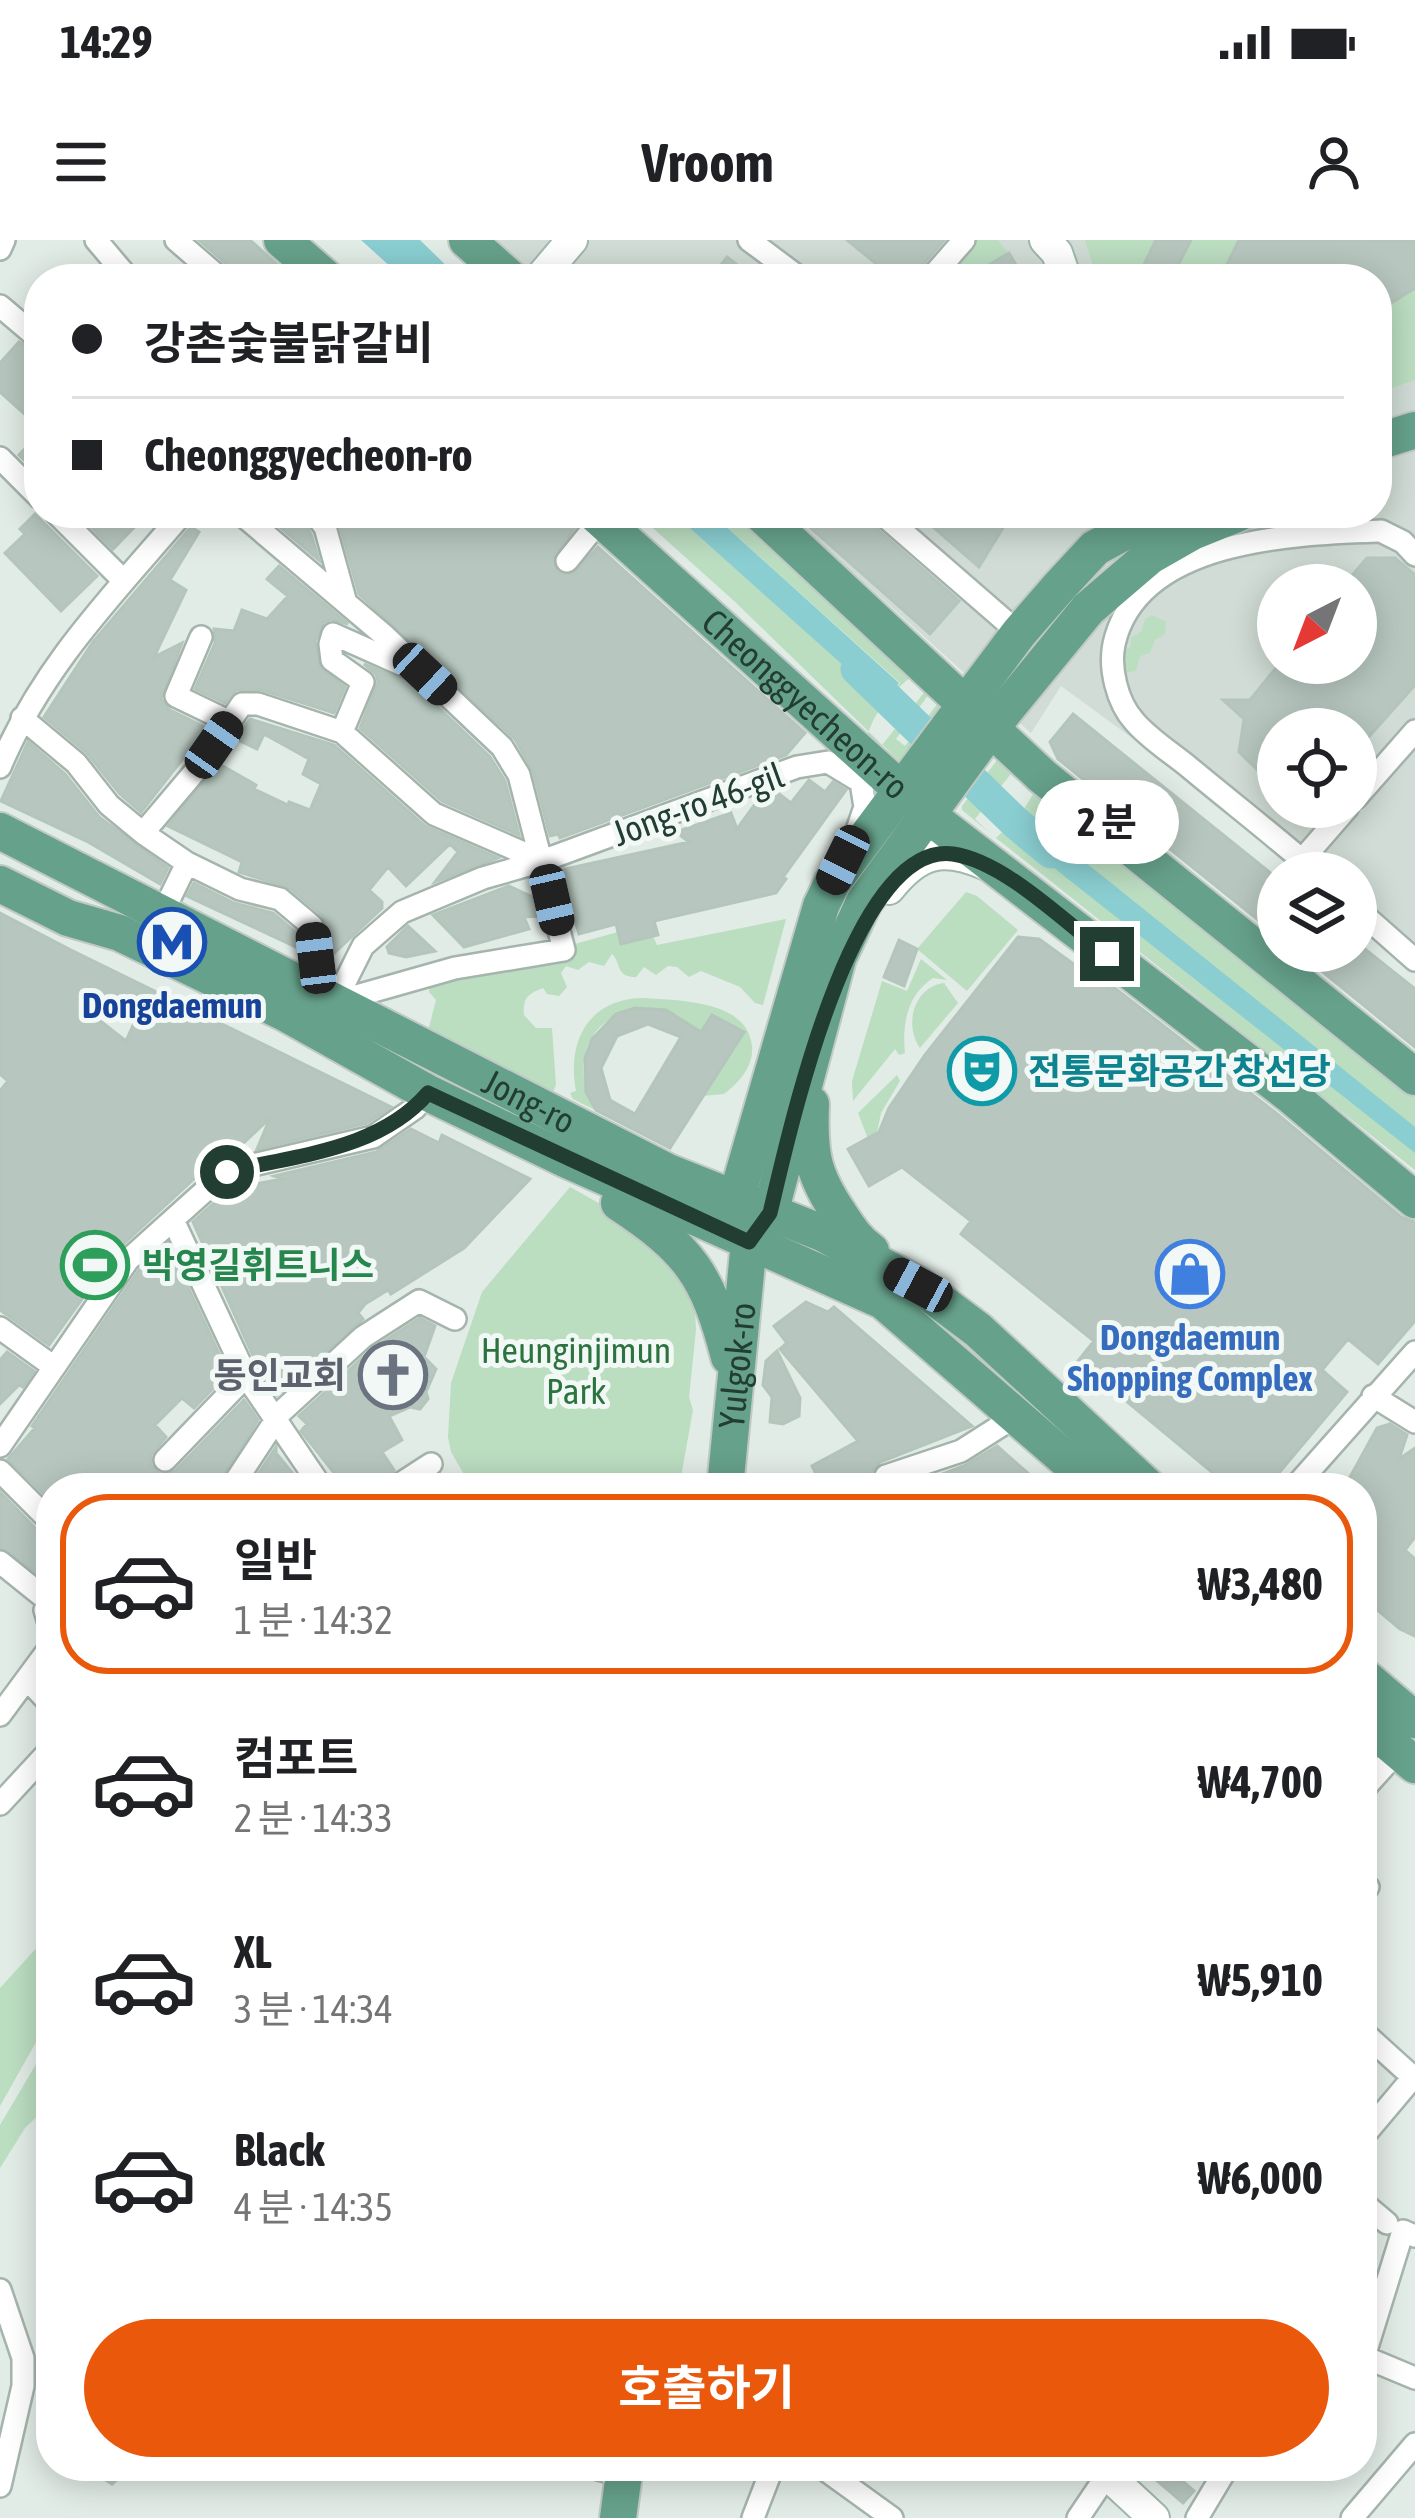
<!DOCTYPE html>
<html lang="ko">
<meta charset="utf-8">
<style>
body{margin:0;font-family:"Asap Condensed","Noto Sans KR",sans-serif;background:#f6f6f6;color:#202124;height:100vh;display:flex;flex-direction:column;font-size:45px;white-space:nowrap}
*{box-sizing:border-box;margin:0}
p{font-size:39px;color:#757577}
.icon{flex:none;width:66px;height:66px;fill:none;stroke:currentColor;stroke-width:2;stroke-linecap:round;stroke-linejoin:round}
.map{position:relative;flex:1;overflow:hidden}
.panel{position:absolute;left:36px;top:1233px;width:1341px;height:1008px;display:flex;flex-direction:column;background:#fff;border-radius:48px;box-shadow:0 6px 30px #0003}
.panel>*{flex:none}
.guide{position:absolute;left:24px;top:24px;width:1368px;height:264px;border-radius:48px;box-shadow:0 6px 30px #0003;display:grid;align-content:center;height:264px;padding:0 48px;background:#fff}
.needle{width:78px;rotate:222deg}
.buttons{position:absolute;left:1257px;top:324px;display:grid;gap:24px}
.buttons a{display:grid;place-items:center;width:120px;height:120px;border-radius:50%;background:#fff;box-shadow:0 6px 30px #0003;font-size:60px}
.end{position:absolute;width:54px;height:54px;margin:-27px;border:15px solid #223d32;background:#fff;box-shadow:0 0 0 6px #fff}
.from{border-radius:50%}
.bubble{position:absolute;height:84px;border-radius:42px;background:#fff;box-shadow:0 6px 30px #0003;font-size:39px;font-weight:700;line-height:84px;text-align:center}
.car{position:absolute;width:36px;height:72px;margin:-36px -18px;border-radius:15px;box-shadow:0 0 9px 3px #0007;background:linear-gradient(#222 24%,#8ab4d8 0 40%,#222 0 76%,#8ab4d8 0 86%,#222 0)}
.guide b{display:flex;align-items:center;gap:42px;height:114px;font-size:45px}
.guide b+b{border-top:3px solid #e0e0e0}
.guide i{width:30px;height:30px;background:#202124}
ul{padding:21px 0 0;list-style:none}
li{display:flex;align-items:center;gap:36px;height:180px;margin:0 24px 18px;padding:0 24px;border:6px solid transparent;border-radius:48px}
li div{flex:1}
li b{display:block;font-size:45px}
li em{font-style:normal;font-weight:700}
li.active{border-color:#ea580c}
li>.icon{width:108px;height:108px;stroke-width:1.5}
.button{display:flex;gap:24px;margin-top:auto;padding:24px 48px}
.button a{flex:1;height:138px;border-radius:72px;background:#ea580c;color:#fff;font-size:48px;font-weight:700;line-height:138px;text-align:center}
.status{display:flex;justify-content:space-between;align-items:center;height:84px;padding:0 60px;background:#fff;direction:ltr}
.status svg{height:33px;fill:currentColor}
header{display:flex;justify-content:space-between;align-items:center;height:156px;padding:0 48px;background:#fff;font-size:54px;font-weight:700}
.map>svg:first-child{display:block}
</style>
<div class="status"><b>14:29</b><svg viewBox="0 0 49 12"><path d="M0 12V9h3v3zM5 12V6h3v6zM10 12V3h3v9zM15 12V0h3v12zM26 1h20v11H26zM47 4h2v5h-2z"/></svg></div>
<header><svg class="icon" aria-label="menu" viewBox="0 0 24 24"><path d="M4 6h16M4 12h16M4 18h16"/></svg>Vroom<svg class="icon" aria-label="person" viewBox="0 0 24 24"><circle cx="12" cy="8" r="4"/><path d="M4 21q1-7 8-7t8 7"/></svg></header>
<div class="map">
<svg width="1415" height="2278" viewBox="0 0 1415 2278">
<rect width="100%" height="100%" fill="#e2ece6"/>
<path fill="#d0dcd5" fill-rule="evenodd" d="M478,0H1415V720L1356,668V633H1317L1061,446L1031,493L787,273H1377V39H522ZM1278,345H1356V423H1278ZM1278,489H1356V567H1278Z"/>
<path fill="#bbddc0" fill-rule="evenodd" d="M970,0H998L1008,13L964,39H938Z
M1085,0H1415V140L1377,153V39H1097Z
M636,273H673L884,461L900,443L711,273H747L949,457L903,520H898L733,360ZM918,431L931,444L882,505L868,494C876,467 897,448 918,431ZM929,454L938,463L905,506L896,499Z
M1152,375L1166,382L1165,394L1155,400L1150,413L1140,416L1136,431L1124,433L1122,410L1130,408L1131,398L1142,391L1145,379Z
M1006,514L1042,541L1415,853V930L996,598L1021,574L1041,541L1018,525L975,579L990,593L962,570V566L1001,515Z
M966,652L977,656L1018,690L967,751L917,709Z
M786,679L763,765L755,763L740,747L701,731L689,737L677,727L668,726L656,735L644,727L636,737C616,738 621,722 612,714L604,726L589,722L578,730L566,726L561,733L567,747L559,756L547,754L543,748C529,753 522,758 524,775L536,788H552L556,845L551,856L427,795L436,760L429,752L430,744L618,692L621,704L653,696L657,705Z
M921,719L947,740L933,738C907,755 902,784 905,813L899,815L895,809L853,861L852,841L882,741L907,751Z
M944,743L958,763L920,808C904,786 913,747 944,743Z
M646,758C681,761 747,760 752,806C754,826 739,843 724,854L703,856L743,792L712,775L701,792C628,733 552,800 597,871L573,859L570,853L576,851C566,800 590,757 646,758Z
M897,835L900,841L881,873L873,912L858,873Z
M570,947L640,986L694,1053L696,1090L689,1157L693,1170L679,1248H472L451,1212L448,1197L451,1143L482,1052Z
M51,1692V1788L39,1797L0,1866V1748Z
M51,1799V1863L25,1888L0,1928V1885Z"/>
<path fill="#8aced1" d="M361,0H420L460,39H404Z
M673,273H711L899,443L883,461Z
M1024,573L1415,887V913L1025,605L1009,589Z"/>
<g fill="none" stroke-linecap="round" stroke-linejoin="round">
<path stroke="#8aced1" stroke-width="33" d="M857,429L1016,583L1051,612"/>
</g>
<path fill="#b7c7bf" stroke="#b4c5bc" stroke-width="3" fill-rule="evenodd" d="M199,0H250L293,39H236L231,28Z
M847,0H944L919,29L915,39H895Z
M1156,0H1191L1178,25L1184,26L1176,39H1137Z
M1239,0H1415V48L1377,72V39H1220Z
M1009,13L1024,39H965Z
M727,17L755,39H710Z
M19,102L39,114V131L27,143L39,154V187L0,152V123Z
M39,194V234L19,215Z
M77,273H148L113,309Z
M263,273H299L311,294L319,320Z
M333,273H564L576,286L553,318L557,332L573,334L598,307L805,493L786,515L560,598L558,594L550,596L533,531L515,499L359,354L339,283Z
M794,273H866L871,284L959,361L930,394Z
M917,273H1012L979,327Z
M35,274L97,336L61,371L5,313L25,294L20,289Z
M191,287L199,292L170,340L186,350L154,417L182,403L161,459L170,470L207,488L141,572L120,554L86,512L44,477L93,402Z
M1367,318H1395L1415,335V445L1356,511V489H1278V537L1268,540L1239,512L1244,479L1223,460H1250L1280,423H1356V345H1344Z
M279,326L348,384L332,379L324,382L315,401L320,428L345,447L334,473L262,450H236L225,463L195,449L215,403L214,389L234,391L242,370L267,379L288,356L267,339Z
M364,424L416,446L490,517L505,541L519,595L442,561L360,488L378,442L376,434Z
M1073,474L1278,639V696L1058,519L1050,502Z
M250,479L334,505L425,586L498,618L435,642L458,612L450,604L406,646L388,627L369,650L382,662V668L331,716L323,676L290,648L239,632L242,622L168,586L219,524L256,545L254,549L288,565L289,562L310,570L321,544L303,534L309,519L264,494L257,509L236,499Z
M28,502L65,534L99,577L168,628L160,644L88,602L1,561Z
M809,540L825,552L833,542L846,550L783,637L786,639L776,653L654,681L658,695L621,704L616,684L579,694L560,630L689,602L676,592L731,573L737,589L761,556L775,551L791,563Z
M194,643L234,663L273,673L298,694L300,709L187,656Z
M509,646L535,658L540,676L524,677L529,689L464,707L433,675Z
M0,673L71,710L391,867L367,883L257,909L270,878L232,914L222,913L118,1009L49,1105L0,1070V851L8,841L0,834ZM115,754L139,772L126,801L99,780Z
M408,686L435,711L406,717L389,713L387,707Z
M1018,697L1039,699L1108,749L1111,745L1276,873L1401,977L1415,982V1081L1378,1124L1348,1099L1322,1130L1347,1152L1272,1241L1231,1248L1078,1121L1094,1101L961,994L971,981L902,927L869,946L848,909L879,892L889,868L925,815Z
M899,700L917,709L904,746L884,737Z
M1356,702L1415,749V807L1297,711H1356Z
M635,768L666,770L701,792L712,775L744,792L670,908L596,870L586,852L585,818L592,799L616,774ZM648,784L681,797L635,874L610,860L601,828L617,796Z
M411,889L439,903L442,895L530,939L464,1008L391,1054L388,1050L365,1064L358,1073L363,1079L277,1155L259,1129L193,982L213,964L236,953L239,947L282,939L274,936L376,912Z
M168,1004L228,1133L194,1168L182,1158L155,1185L166,1197L151,1215V1225L160,1234L175,1231L244,1160L258,1180L216,1248H101L86,1232L69,1248H51V1261L8,1219L35,1188L32,1186L139,1030Z
M806,1062L828,1072L834,1067L972,1186L880,1222L871,1233L875,1248H823L812,1226L858,1201L780,1109L787,1103L774,1086Z
M420,1078L435,1086L424,1117L436,1129L426,1152L428,1159L420,1169L410,1167L389,1176L402,1200L382,1212L394,1230L375,1248H346L301,1191L307,1184L299,1176L372,1109Z
M777,1111L800,1158L799,1176L783,1184L770,1182L772,1157L763,1145L766,1121Z
M7,1112L34,1131L23,1147L19,1145L0,1164V1120Z
M1390,1184L1407,1195L1399,1219L1415,1208V1297L1405,1310L1415,1319V1396L1400,1389L1362,1357V1248H1344L1377,1188Z
M997,1206L1045,1248H907L966,1225Z
M276,1207V1213L299,1241L292,1248H249Z
M0,1252L40,1293L51,1297V1337L48,1341L0,1307Z
M84,2226H132L112,2244Z
M1140,2226H1165L1194,2251L1183,2263Z"/>
<g fill="none" stroke-linecap="round" stroke-linejoin="round">
<g stroke="#a5b4ac" stroke-width="26">
<path id="street" d="M96,0L129,39
M176,0L221,39
M749,0L801,39
M0,9L4,0
M930,39L964,0
M0,66L39,99
M0,218L39,257
M56,273L123,340
M240,273L385,396L502,507L519,535L564,710L455,728L335,762
M314,273L325,287L346,363
M881,273L1019,393
M567,321L601,279
M201,397L176,456L230,482
M22,478L76,523L109,565L143,593L187,623L240,649L280,659L312,686L316,718L335,762
M342,492L363,442L332,420L330,404L333,394L416,431
M0,527C42,426 113,355 183,273
M1356,558L1415,491
M143,593L198,528L242,464H258L342,492L434,574L542,621
M1302,620L1348,567
M1317,633C1276,597 1232,563 1190,528C1172,513 1149,499 1134,481C1117,462 1109,428 1114,404C1138,298 1295,294 1381,291L1403,302L1415,315
M1356,668L1415,720
M162,674L187,623
M335,762L363,706L402,672L483,638L542,621L797,527L828,522L861,542L865,567L856,593
M173,980L246,1136L322,1248
M0,1088L54,1127
M1373,1156L1415,1182
M0,1206L128,1020L227,931L373,897L415,868L428,853
M165,1220L246,1136
M0,1231L51,1282
M231,1248L281,1172L363,1097L419,1061L455,1079
M394,1248L431,1224
M892,1248L886,1236L961,1211L1016,1176
M1294,1248L1415,1112
M0,1322L51,1363
M51,1362L45,1370L51,1390
M27,1439L51,1465
M0,1475L51,1406
M1362,1551L1398,1511
M0,1564L51,1509
M1362,1654L1368,1647
M1362,1791L1415,1839
M1362,1898L1415,1835
M1362,1962L1387,1983
M0,2050L23,2118V2146L0,2246
M1362,2116L1415,2138
M1364,2117L1403,1991L1415,1996
M499,2226H513
M587,2226L624,2236
M820,2226L892,2278
M753,2278L773,2226
M1078,2278L1113,2226
M1197,2278L1228,2226
M1352,2278L1415,2204"/>
</g>
<g stroke="#a0b8ad" stroke-width="34">
<path id="secondary" d="M1045,0L1057,13L1066,39
M539,39L572,0
M889,649C919,611 943,606 987,625
M1098,2226L1154,2278"/>
</g>
<g stroke="#c1c9c6" stroke-width="40">
<g id="primary">
<path d="M282,0L327,39"/>
<path d="M467,0L511,39"/>
<path d="M1377,202L1415,190"/>
<path id="s1" d="M594,273L938,583L1290,855L1415,960"/>
<path d="M760,273L1042,536L1415,837"/>
<path id="s2" d="M0,591L668,932L822,993L918,1045L978,1090L1149,1248"/>
<path d="M0,644L68,678L120,693L285,773L428,853L565,919L883,1061L1099,1248"/>
<path d="M811,864C809,913 812,934 840,975C849,989 857,1001 871,1011"/>
<path d="M619,963C689,1009 708,1035 729,1117"/>
<path d="M759,990L770,973L838,718L864,662L990,489L1088,369L1150,316L1192,292L1239,273"/>
<path id="s3" d="M725,1248L749,1002L736,959L821,666L832,643L1019,393L1058,348L1095,308L1160,273"/>
<path d="M1362,1435L1415,1480"/>
<path d="M1362,1480L1415,1525"/>
<path d="M618,2278L625,2226"/>
</g>
</g>
<use href="#street" stroke="#fff" stroke-width="21"/>
<use href="#secondary" stroke="#fff" stroke-width="30"/>
<use href="#primary" stroke="#66a18b" stroke-width="36"/>
</g>
<g fill="none" stroke-linecap="round" stroke-linejoin="round">
<path stroke="#223d32" stroke-width="15" d="M227,932C296,915 379,910 428,853L749,1002L770,973C788,899 851,600 953,614C1004,621 1066,683 1107,714"/>
</g>
<defs>
<g id="metro-ring" transform="scale(3.45)"><circle r="9.5" fill="#f2f8f5" stroke="#1a4fb4" stroke-width="1.5"/><path d="M-5.5 5V-5H-3L0 0L3-5H5.5V5H3V-.5L0 4L-3-.5V5Z" fill="#1a4fb4"/></g>
<g id="theatre-ring" transform="scale(3.45)"><circle r="9.5" fill="#f2f8f5" stroke="#0f9aa8" stroke-width="1.5"/><path d="M-5-5.5Q0-4 5-5.5V0Q5 5 0 6Q-5 5-5 0ZM-3.3-2.5H-1v1.5H-3.3ZM1-2.5H3.3v1.5H1ZM-2.8 1Q0 5.5 2.8 1Z" fill="#0f9aa8"/></g>
<g id="stadium-ring" transform="scale(3.45)"><circle r="9.5" fill="#f2f8f5" stroke="#2e9e5b" stroke-width="1.5"/><path d="M0-5a6.5 5 0 1 0 0 10a6.5 5 0 1 0 0-10ZM-3.5-1.8h7v3.6h-7Z" fill="#2e9e5b"/></g>
<g id="shop-ring" transform="scale(3.45)"><circle r="9.5" fill="#f2f8f5" stroke="#3f7fe0" stroke-width="1.5"/><path d="M-5-2.5h2.3a2.7 3.5 0 0 1 5.4 0H5L5.5 6h-11ZM-1.5-2.5h3a1.5 2.3 0 0 0-3 0Z" fill="#3f7fe0"/></g>
<g id="church-ring" transform="scale(3.45)"><circle r="9.5" fill="#f2f8f5" stroke="#6b7280" stroke-width="1.5"/><path d="M-1.2-6h2.4v3.5h3.3v2.4h-3.3V6h-2.4V-.1h-3.3v-2.4h3.3Z" fill="#6b7280"/></g>
</defs>
<g fill-rule="evenodd">
<use href="#metro-ring" x="172" y="702"/>
<use href="#theatre-ring" x="982" y="831"/>
<use href="#stadium-ring" x="95" y="1025"/>
<use href="#shop-ring" x="1190" y="1034"/>
<use href="#church-ring" x="393" y="1135"/>
</g>
<g text-anchor="middle" stroke-width="10" stroke-linejoin="round" paint-order="stroke">
<g font-size="36" fill="#223d32" stroke="#f2f8f5">
<text dy="13" stroke="none"><textPath href="#s1" startOffset="285">Cheonggyecheon-ro</textPath></text>
<text transform="translate(698 564) rotate(-20)" y="13">Jong-ro 46-gil</text>
<text dy="13" stroke="none"><textPath href="#s2" startOffset="594">Jong-ro</textPath></text>
<text dy="13" stroke="none"><textPath href="#s3" startOffset="123">Yulgok-ro</textPath></text>
</g>
<g font-size="36" font-weight="bold" fill="#164399" stroke="#f2f8f5">
<text x="172" y="778">Dongdaemun</text>
</g>
<g font-size="36" font-weight="bold" fill="#0d838f" stroke="#f2f8f5" text-anchor="start">
<text x="1028" y="844">전통문화공간 창선당</text>
</g>
<g font-size="36" font-weight="bold" fill="#27864d" stroke="#f2f8f5" text-anchor="start">
<text x="142" y="1038">박영길휘트니스</text>
</g>
<g font-size="36" font-weight="bold" fill="#366cbe" stroke="#f2f8f5">
<text x="1190" y="1110">Dongdaemun<tspan x="1190" dy="41">Shopping Complex</tspan></text>
</g>
<g font-size="36" fill="#2c7340" stroke="#f2f8f5">
<text x="576" y="1123">Heunginjimun<tspan x="576" dy="41">Park</tspan></text>
</g>
<g font-size="36" font-weight="bold" fill="#5b616d" stroke="#f2f8f5" text-anchor="end">
<text x="346" y="1148">동인교회</text>
</g>
</g>
</svg>
<div class="buttons">
<a><svg class="needle" viewBox="-14 -14 28 28"><path d="M0-13l5 13h-10z" fill="#e53935"/><path d="M0 13l5-13h-10z" fill="#757577"/></svg></a>
<a><svg class="icon" aria-label="locate" viewBox="0 0 24 24"><circle cx="12" cy="12" r="6"/><path d="M12 2v4M12 18v4M2 12h4M18 12h4"/></svg></a>
<a><svg class="icon" aria-label="layers" viewBox="0 0 24 24"><path d="M12 4l9 5-9 5-9-5zM3 14l9 5 9-5"/></svg></a>
</div>
<i class="end from" style="left:227px;top:932px"></i>
<i class="end" style="left:1107px;top:714px"></i>
<div class="bubble" style="left:1035px;top:540px;width:144px">2 분</div>
<i class="car" style="left:425px;top:434px;rotate:133deg"></i>
<i class="car" style="left:214px;top:505px;rotate:35deg"></i>
<i class="car" style="left:843px;top:620px;rotate:206deg"></i>
<i class="car" style="left:552px;top:660px;rotate:167deg"></i>
<i class="car" style="left:316px;top:718px;rotate:353deg"></i>
<i class="car" style="left:918px;top:1045px;rotate:298deg"></i>
<div class="guide">
<b><i class="from"></i>강촌숯불닭갈비</b>
<b><i></i>Cheonggyecheon-ro</b>
</div>
<section class="panel">
<ul>
<li class="active"><svg class="icon" aria-label="car" viewBox="0 0 24 24"><path d="M5 17H2v-5l4-1 3-4h7l3 4 3 1v5h-3M9 17h6M6 11h13"/><circle cx="7" cy="17" r="2"/><circle cx="17" cy="17" r="2"/></svg><div><b>일반</b><p>1 분 · 14:32</p></div><em>₩3,480</em></li>
<li><svg class="icon" aria-label="car" viewBox="0 0 24 24"><path d="M5 17H2v-5l4-1 3-4h7l3 4 3 1v5h-3M9 17h6M6 11h13"/><circle cx="7" cy="17" r="2"/><circle cx="17" cy="17" r="2"/></svg><div><b>컴포트</b><p>2 분 · 14:33</p></div><em>₩4,700</em></li>
<li><svg class="icon" aria-label="car" viewBox="0 0 24 24"><path d="M5 17H2v-5l4-1 3-4h7l3 4 3 1v5h-3M9 17h6M6 11h13"/><circle cx="7" cy="17" r="2"/><circle cx="17" cy="17" r="2"/></svg><div><b>XL</b><p>3 분 · 14:34</p></div><em>₩5,910</em></li>
<li><svg class="icon" aria-label="car" viewBox="0 0 24 24"><path d="M5 17H2v-5l4-1 3-4h7l3 4 3 1v5h-3M9 17h6M6 11h13"/><circle cx="7" cy="17" r="2"/><circle cx="17" cy="17" r="2"/></svg><div><b>Black</b><p>4 분 · 14:35</p></div><em>₩6,000</em></li>
</ul>
<div class="button"><a>호출하기</a></div>
</section>
</div>
